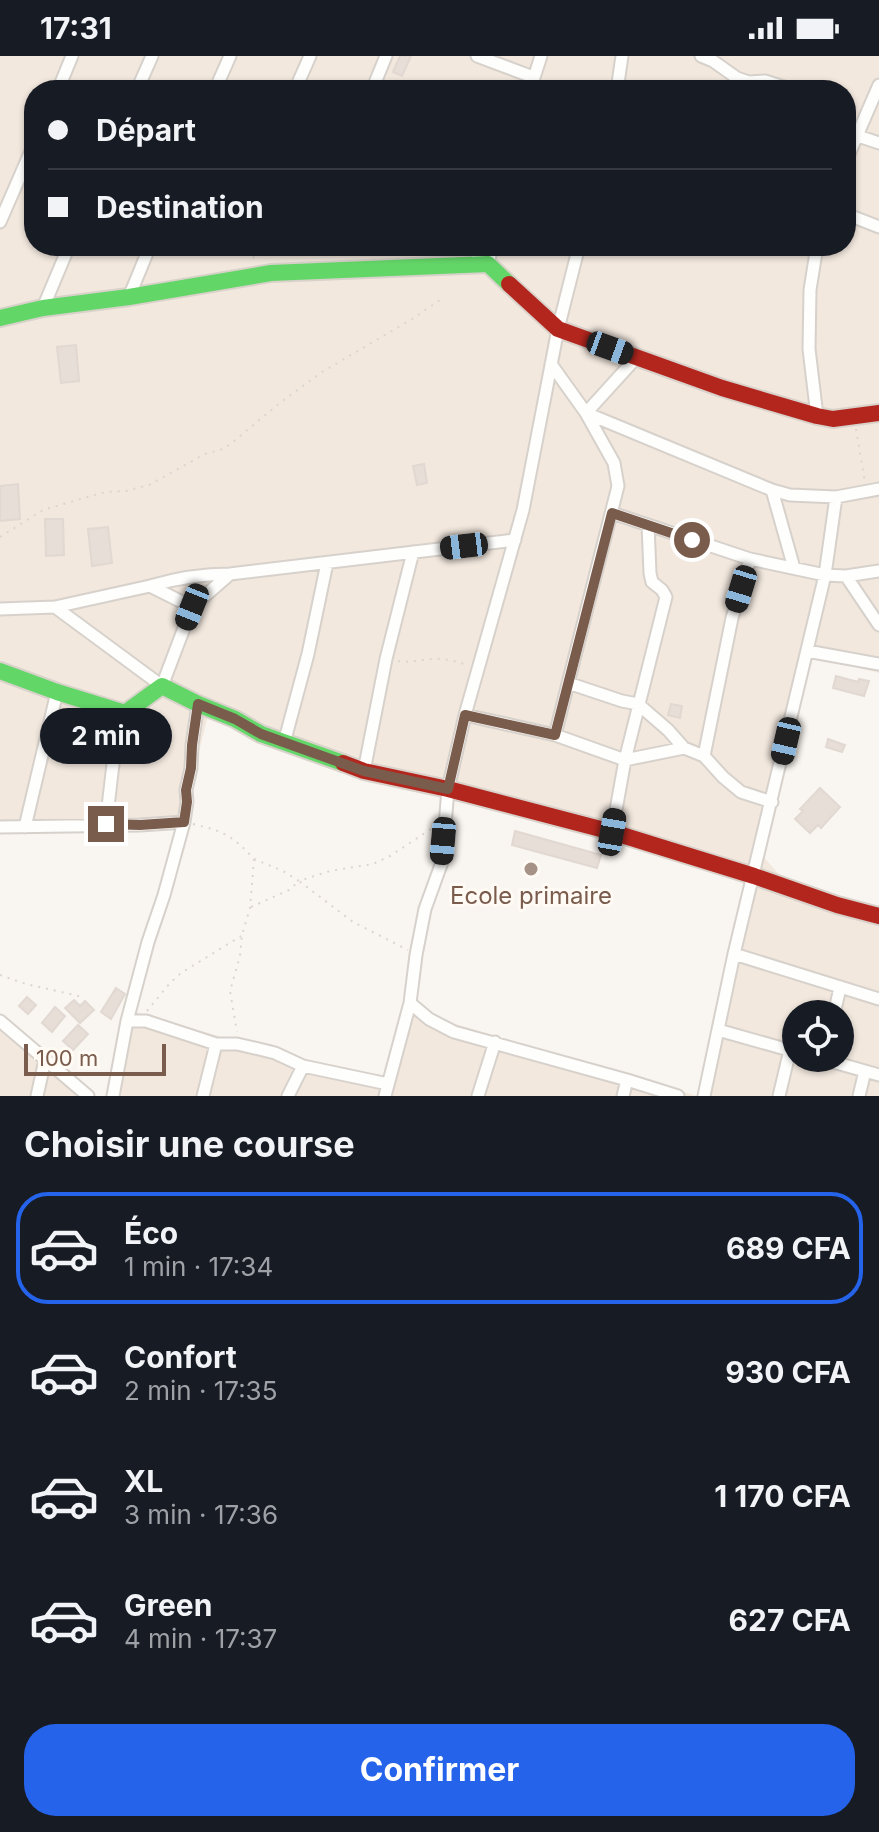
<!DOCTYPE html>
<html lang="fr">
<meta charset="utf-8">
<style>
body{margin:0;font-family:Inter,sans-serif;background:#20242c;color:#f1f3f6;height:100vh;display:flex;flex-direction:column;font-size:30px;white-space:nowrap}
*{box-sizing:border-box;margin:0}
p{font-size:26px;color:#9ea1a6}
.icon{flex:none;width:44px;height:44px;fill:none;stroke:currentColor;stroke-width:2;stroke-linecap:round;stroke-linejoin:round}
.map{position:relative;height:1040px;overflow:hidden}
.side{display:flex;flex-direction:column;background:#171b24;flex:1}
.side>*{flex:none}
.banner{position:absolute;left:24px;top:24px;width:832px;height:176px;border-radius:32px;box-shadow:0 2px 6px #0004;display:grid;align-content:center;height:176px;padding:0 24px;background:#171b24}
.buttons{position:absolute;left:782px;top:944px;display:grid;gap:16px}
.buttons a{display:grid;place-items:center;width:72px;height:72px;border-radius:50%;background:#171b24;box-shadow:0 2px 6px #0004;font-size:40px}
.scale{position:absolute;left:24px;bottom:20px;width:142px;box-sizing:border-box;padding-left:8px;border:4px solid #7a5c4d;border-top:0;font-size:22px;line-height:28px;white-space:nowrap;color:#7a5c4d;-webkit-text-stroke:6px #fffaf3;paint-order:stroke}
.end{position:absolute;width:36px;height:36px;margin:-18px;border:10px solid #7a5c4d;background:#fff;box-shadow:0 0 0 4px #fff}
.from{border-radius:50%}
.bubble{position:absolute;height:56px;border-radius:28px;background:#171b24;box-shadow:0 2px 6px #0004;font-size:26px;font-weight:700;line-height:56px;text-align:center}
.car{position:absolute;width:24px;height:48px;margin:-24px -12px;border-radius:10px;box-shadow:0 0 6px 2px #0007;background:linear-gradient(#222 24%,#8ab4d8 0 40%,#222 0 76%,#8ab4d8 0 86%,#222 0)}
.banner b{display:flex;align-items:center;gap:28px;height:76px;font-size:30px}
.banner b+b{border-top:2px solid #363941}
.banner i{width:20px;height:20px;background:#f1f3f6}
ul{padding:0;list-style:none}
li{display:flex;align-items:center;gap:24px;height:112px;margin:0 16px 12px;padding:0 8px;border:4px solid transparent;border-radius:32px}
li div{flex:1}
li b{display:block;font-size:30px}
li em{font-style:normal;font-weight:700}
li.active{border-color:#2563eb}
li>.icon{width:72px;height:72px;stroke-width:1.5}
h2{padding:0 24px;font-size:36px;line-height:96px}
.primary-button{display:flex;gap:16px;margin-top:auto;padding:16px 24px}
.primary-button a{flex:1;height:92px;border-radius:32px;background:#2563eb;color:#fff;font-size:32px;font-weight:700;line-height:92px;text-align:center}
.status{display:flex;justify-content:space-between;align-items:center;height:56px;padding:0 40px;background:#171b24;direction:ltr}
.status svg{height:22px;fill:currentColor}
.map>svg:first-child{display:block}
</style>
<div class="status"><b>17:31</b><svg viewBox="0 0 49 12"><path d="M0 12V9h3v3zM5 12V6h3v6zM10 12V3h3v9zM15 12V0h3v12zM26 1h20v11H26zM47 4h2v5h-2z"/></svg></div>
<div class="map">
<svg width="879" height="1040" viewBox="0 0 879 1040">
<rect width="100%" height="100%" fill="#f9f5f0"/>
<path fill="#f2e8de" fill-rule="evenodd" d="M0,0H879V617L807,599L760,797L804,846L879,869V1040H703L755,820L457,739L208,659L182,766L0,772ZM34,34H846V190H34ZM796,958H840V1002H796Z
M408,954L697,1040H115L136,956L390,1030Z
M0,965L88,1040H0Z"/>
<path fill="#e6ded7" stroke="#e2d8d2" stroke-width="2" d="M400,0H411L402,20L393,16Z
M76,289L79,325L61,327L57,291Z
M424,408L427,427L417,429L413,410Z
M18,428L20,463L0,465V430Z
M45,463H63L64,499L46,500Z
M108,471L112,507L92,510L88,473Z
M836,620L858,626L859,623L869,625L864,640L833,632Z
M671,648L682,650L680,662L668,659Z
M828,683L845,689L842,696L826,691Z
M820,732L840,751L821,772L818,769L810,777L795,763L803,755L800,753Z
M515,775L601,799L597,812L512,789Z
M116,932L125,938L111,963L101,956Z
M27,941L36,949L28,958L19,950Z
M74,944L80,950L85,945L94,954L80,967L65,952Z
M55,951L65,960L52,976L42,967Z
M78,969L88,978L73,994L63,985Z"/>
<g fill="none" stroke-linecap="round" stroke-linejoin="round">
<g stroke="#d7d1cb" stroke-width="15">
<path id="street" d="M477,0L533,21
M701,0L713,5L737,22L749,26L765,25L793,34
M58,34L72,0
M137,34L152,0
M215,34L230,0
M295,34L310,0
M372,34L386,0
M530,34L541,0
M617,34L622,0
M846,73L858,80L879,87
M846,105L879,29
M846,158L879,171
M0,166L34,88
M469,190L488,208L492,190
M129,241L150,190
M43,252L69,190
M551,308L586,357L772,434L790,439L836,441L879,433
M817,360L809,293L810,234L817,190
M772,434L794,512
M612,457L750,503L825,519L846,520L879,515
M846,520L879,569
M150,530C177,522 203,518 230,518
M55,551L162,630L192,551
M0,553L55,551L150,530L192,551L230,518L515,484
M807,595L879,608
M568,627L622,645L638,648L668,674L684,692
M465,659L555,679L625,704L684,692L704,700L723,721L741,736L772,746
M555,679L618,430L614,407L586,357L636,302
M284,687L308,598L327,507
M704,700L732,562L750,503
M364,715L386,603L413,496
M106,768L113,708L125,657
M0,771L140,769L184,766
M25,771L57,636
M612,776L625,704L666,541L662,534L652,526L650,517L648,469
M734,898L879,943
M410,947L429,963L454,976L627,1024L678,1040
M834,958L840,932
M0,965L88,1040
M127,965H146L216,988H237L259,993L275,997L303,1010L388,1028
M718,974L796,996
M819,1002L879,1019
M37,1040L45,1004
M113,1040L127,965L148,886L164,839L184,766L187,746L186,734L191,712L192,689L198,648
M203,1040L216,988
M288,1040L303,1010
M385,1040L410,947L416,899L425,853L442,806L448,733L465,659L523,454L558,273L579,190
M478,1040L495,986
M623,1040L627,1024
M704,1040L734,898L825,519L836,441
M779,1040L790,994
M859,1040L865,1015"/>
</g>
<g stroke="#d9d2cb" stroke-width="20">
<path id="fast" d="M0,262L43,252L129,241L271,217L488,208L509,228
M0,615L57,636L125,657L162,630L198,648L235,663L261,678L343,707"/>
</g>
<g stroke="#d9d2cb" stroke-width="20">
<path id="jam" d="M509,228L558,273L722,332L817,360L833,363L879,357
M343,707L364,715L448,733L612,776L754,820L837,849L879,860"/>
</g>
<path stroke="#dcd5d0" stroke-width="2" stroke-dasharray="2 6" stroke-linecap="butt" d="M241,190L258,205
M856,373L865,426
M0,481L43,454L105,436L126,435L149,429L205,398L223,393L233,386L281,346L322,316L412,263L443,242
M398,605C410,607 421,604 433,603C444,602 456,605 467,609
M193,768C223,775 232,779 254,803L250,852L242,879L240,900L230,935L237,976
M254,803L283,815L299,825L330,815L373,808L390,800L434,771
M251,851L289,834L299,825L353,866L408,894
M0,919L26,928L83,941
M147,955L170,927L181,917L241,880"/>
<use href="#street" stroke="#fefefd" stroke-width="11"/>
<use href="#fast" stroke="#63d668" stroke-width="16"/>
<use href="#jam" stroke="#b3261e" stroke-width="16"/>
</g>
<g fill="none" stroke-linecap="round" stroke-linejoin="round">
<path stroke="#7a5c4d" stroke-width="10" d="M106,768L140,769L184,766L187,746L186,734L191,712L192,689L198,648L235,663L261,678L364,715L448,733L465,659L555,679L612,457L692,484"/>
</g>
<circle fill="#a69286" stroke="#fffaf3" stroke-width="3" cx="531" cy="813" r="8"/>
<g text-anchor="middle" stroke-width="6" stroke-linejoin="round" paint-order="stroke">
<g font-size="24" fill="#7a5c4d" stroke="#fffaf3">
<text x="531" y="848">Ecole primaire</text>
</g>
</g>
</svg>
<div class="buttons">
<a><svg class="icon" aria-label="locate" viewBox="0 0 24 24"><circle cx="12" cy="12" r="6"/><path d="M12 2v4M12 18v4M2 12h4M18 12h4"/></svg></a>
</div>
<div class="scale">100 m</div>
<i class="end from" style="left:692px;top:484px"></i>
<i class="end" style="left:106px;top:768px"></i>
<div class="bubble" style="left:40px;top:652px;width:132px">2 min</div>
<i class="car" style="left:610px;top:292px;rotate:110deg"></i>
<i class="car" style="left:464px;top:490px;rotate:263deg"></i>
<i class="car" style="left:741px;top:533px;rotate:197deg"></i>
<i class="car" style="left:192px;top:551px;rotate:202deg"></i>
<i class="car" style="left:786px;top:685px;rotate:193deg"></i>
<i class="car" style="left:612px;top:776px;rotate:10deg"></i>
<i class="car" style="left:443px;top:785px;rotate:185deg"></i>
<div class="banner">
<b><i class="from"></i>Départ</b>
<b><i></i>Destination</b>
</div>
</div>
<section class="side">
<h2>Choisir une course</h2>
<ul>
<li class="active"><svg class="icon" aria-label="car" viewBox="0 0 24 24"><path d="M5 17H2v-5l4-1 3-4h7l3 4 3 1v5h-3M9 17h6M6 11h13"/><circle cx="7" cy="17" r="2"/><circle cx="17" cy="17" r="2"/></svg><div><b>Éco</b><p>1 min · 17:34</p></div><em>689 CFA</em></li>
<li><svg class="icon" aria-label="car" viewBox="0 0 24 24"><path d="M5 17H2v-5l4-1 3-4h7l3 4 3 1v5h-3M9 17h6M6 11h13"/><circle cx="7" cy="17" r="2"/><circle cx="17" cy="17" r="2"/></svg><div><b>Confort</b><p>2 min · 17:35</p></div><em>930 CFA</em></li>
<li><svg class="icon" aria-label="car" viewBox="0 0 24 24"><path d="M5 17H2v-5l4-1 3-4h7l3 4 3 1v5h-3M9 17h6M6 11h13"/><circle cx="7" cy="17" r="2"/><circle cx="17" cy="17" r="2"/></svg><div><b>XL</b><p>3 min · 17:36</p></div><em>1 170 CFA</em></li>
<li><svg class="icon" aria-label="car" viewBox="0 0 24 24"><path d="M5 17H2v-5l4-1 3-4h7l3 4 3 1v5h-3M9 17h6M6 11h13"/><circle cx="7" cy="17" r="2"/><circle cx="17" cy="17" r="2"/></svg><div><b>Green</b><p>4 min · 17:37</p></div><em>627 CFA</em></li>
</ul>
<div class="primary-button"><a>Confirmer</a></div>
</section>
